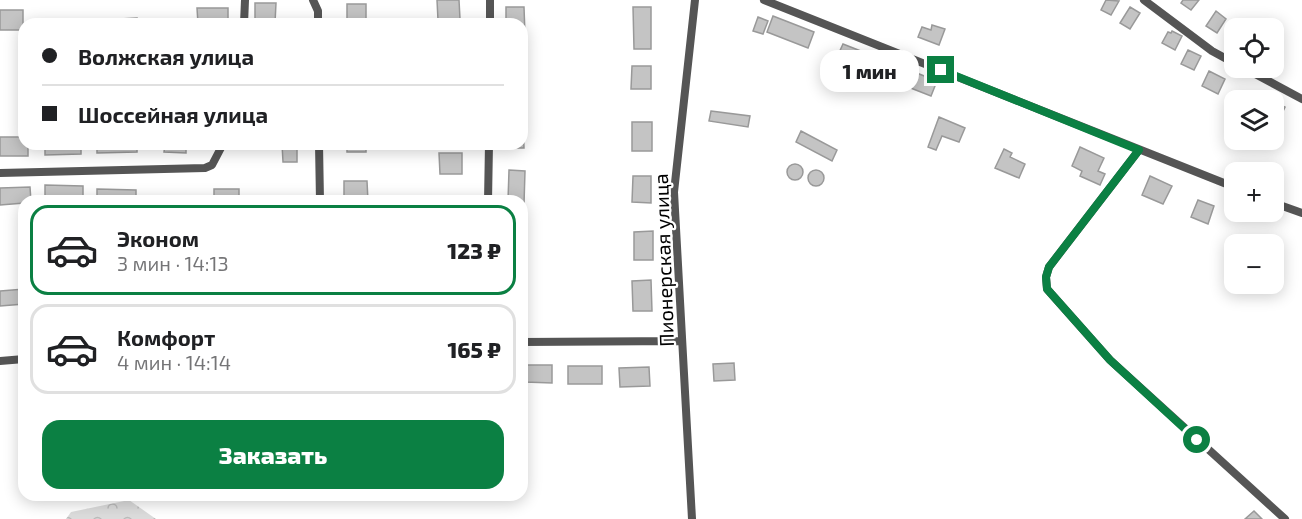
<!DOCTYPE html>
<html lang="ru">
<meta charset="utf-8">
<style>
body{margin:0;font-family:"Exo 2",sans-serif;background:#f2f2f2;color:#202124;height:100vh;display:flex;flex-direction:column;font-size:22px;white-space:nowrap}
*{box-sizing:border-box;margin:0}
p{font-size:20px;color:#757577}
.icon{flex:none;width:33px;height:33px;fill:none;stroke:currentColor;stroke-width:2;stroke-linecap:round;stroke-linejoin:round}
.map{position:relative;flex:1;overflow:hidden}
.drawer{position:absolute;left:18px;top:195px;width:510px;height:306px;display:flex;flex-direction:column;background:#fff;border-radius:18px;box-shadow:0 3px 15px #0003}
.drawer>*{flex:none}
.top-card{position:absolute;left:18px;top:18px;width:510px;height:132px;border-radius:18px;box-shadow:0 3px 15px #0003;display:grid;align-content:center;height:132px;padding:0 24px;background:#fff}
.fabs{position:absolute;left:1224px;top:18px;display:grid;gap:12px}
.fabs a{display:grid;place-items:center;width:60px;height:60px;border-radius:12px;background:#fff;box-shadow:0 3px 15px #0003;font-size:30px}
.end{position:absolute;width:27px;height:27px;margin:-14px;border:8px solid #0b8043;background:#fff;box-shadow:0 0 0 3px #fff}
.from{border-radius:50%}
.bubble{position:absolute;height:42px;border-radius:18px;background:#fff;box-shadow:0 3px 15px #0003;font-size:20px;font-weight:800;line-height:42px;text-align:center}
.top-card b{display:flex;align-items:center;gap:21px;height:57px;font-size:22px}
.top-card b+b{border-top:2px solid #e0e0e0}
.top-card i{width:15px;height:15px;background:#202124}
ul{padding:10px 0 0;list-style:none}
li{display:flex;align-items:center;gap:18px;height:90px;margin:0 12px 9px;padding:0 12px;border:3px solid #e0e0e0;border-radius:18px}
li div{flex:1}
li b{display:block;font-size:22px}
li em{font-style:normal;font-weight:800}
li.selected{border-color:#0b8043}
li>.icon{width:54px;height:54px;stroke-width:1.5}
.button{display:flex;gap:12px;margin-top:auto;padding:12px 24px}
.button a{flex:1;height:69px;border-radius:18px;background:#0b8043;color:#fff;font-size:24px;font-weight:800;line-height:69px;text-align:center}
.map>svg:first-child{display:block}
</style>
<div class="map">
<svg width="1302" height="519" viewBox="0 0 1302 519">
<defs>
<pattern id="forest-crowns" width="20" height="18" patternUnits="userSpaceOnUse" patternTransform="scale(1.5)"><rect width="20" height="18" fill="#dcdcdc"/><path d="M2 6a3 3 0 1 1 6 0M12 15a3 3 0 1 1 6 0" fill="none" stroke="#bbb"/></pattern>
</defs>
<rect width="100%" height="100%" fill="#fff"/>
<path fill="url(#forest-crowns)" d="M129,500L156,519H66L71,512Z"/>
<path fill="#c4c4c4" stroke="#999" stroke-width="1.5" d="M437,0H459L460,19L438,20Z
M1106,0L1119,1L1111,15L1101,10Z
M1183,0H1199L1191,10L1181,3Z
M255,3H276L275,23H255Z
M347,4H366V24H347Z
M506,7H524L525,35H522V24H506Z
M633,7H651V49H634Z
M1130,7L1140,13L1130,29L1120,23Z
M197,8H228V24H215V21H207V24H198Z
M0,10H23V30H0Z
M1216,11L1226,19L1217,33L1206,26Z
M773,16L814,32L808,48L767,32Z
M758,17L768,21L763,34L753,31Z
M137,18V24H120V19Z
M153,19H164V24H153Z
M53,21H71V24H53Z
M932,25L945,29L939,45L918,37L922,27L931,30Z
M1172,31L1182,36L1175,50L1162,43L1168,32L1171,33Z
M843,44L937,81L931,96L847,63L849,59L838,55Z
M1188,50L1201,56L1194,70L1181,64Z
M632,66H651V89H631Z
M522,69H525L526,89H522Z
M1209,71L1225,79L1218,94L1202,86Z
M1251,91L1265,98L1263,100H1246Z
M1274,102L1285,107L1276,126L1274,125Z
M711,111L750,116L748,127L709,121Z
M939,117L965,128L959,142L942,136L936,150L928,147Z
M522,122H523L524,148H507V144H522Z
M632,122H652V151H632Z
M801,131L837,150L832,161L796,142Z
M0,137H24V144H28V156H0Z
M45,144H81V154L45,155Z
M97,144H137V152L97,153Z
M165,144H186V153L164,152Z
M282,144H297V162H283Z
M347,144H366V152H347Z
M1080,147L1104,158L1098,171L1105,174L1100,185L1080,176L1082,171L1072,166Z
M1004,149L1012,153L1010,157L1025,164L1019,178L995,168Z
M439,153H462V174H440Z
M787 172a8 8 0 1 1 16 0a8 8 0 1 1-16 0Z
M808 178a8 8 0 1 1 16 0a8 8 0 1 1-16 0Z
M509,170L525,171L524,204H522V201H508Z
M633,176H651V203L632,202Z
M1150,176L1172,186L1163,204L1142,195Z
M344,181H367L368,201H344Z
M45,185L83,186V201H45Z
M30,187L31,201H24V203L0,205V188Z
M97,189L136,190V201H97Z
M214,189H239V201H214Z
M1198,200L1214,206L1208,224L1191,217Z
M653,231V260H634V232Z
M522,250H526V265H522Z
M651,280L652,311H633L632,281Z
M24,289V304L0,306V291Z
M734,363L735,380L714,381L713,364Z
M525,365H552V383L525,382Z
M568,366H602V384H568Z
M649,367L650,386L620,387L619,368Z
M1254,511L1262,519H1245Z"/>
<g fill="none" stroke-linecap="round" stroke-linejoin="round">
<path stroke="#555" stroke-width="8" d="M313,0L318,11V24
M764,0L1234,187
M1144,0L1212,51L1234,63
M244,24L245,0
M490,24V0
M1244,68L1302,99
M319,144L320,201
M1139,150L1049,267L1046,277L1047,289L1110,360L1285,519
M0,173L205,168L212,165L223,144
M488,201L489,144
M1274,203L1302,213
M522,342L682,341
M0,361L24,359
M692,519L674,192L695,0"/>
</g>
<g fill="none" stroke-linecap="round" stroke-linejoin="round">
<path stroke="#0b8043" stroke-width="8" d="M941,70L1139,150L1049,267L1046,277L1047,289L1110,360L1197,440"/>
</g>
<g text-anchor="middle" stroke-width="4.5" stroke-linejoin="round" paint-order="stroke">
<g font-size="20" fill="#000" stroke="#fff">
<text transform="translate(664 260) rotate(-92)" y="7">Пионерская улица</text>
</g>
</g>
</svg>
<div class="fabs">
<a><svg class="icon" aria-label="locate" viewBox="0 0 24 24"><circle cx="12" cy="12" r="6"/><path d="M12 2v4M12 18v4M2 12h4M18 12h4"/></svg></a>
<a><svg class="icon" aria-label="layers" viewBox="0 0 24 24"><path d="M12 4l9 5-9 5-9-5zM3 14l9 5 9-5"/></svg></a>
<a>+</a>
<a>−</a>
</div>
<i class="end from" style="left:1197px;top:440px"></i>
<i class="end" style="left:941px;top:70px"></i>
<div class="bubble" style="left:820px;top:50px;width:99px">1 мин</div>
<div class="top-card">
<b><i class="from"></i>Волжская улица</b>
<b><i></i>Шоссейная улица</b>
</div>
<section class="drawer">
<ul>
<li class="selected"><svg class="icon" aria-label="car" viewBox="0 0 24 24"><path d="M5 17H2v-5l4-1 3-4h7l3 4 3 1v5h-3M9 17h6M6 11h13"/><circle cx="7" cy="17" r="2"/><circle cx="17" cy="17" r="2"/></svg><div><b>Эконом</b><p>3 мин · 14:13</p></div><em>123 ₽</em></li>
<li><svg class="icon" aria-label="car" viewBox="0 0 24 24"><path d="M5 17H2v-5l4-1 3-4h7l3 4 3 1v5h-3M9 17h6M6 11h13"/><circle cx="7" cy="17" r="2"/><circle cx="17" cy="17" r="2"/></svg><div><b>Комфорт</b><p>4 мин · 14:14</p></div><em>165 ₽</em></li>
</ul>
<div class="button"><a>Заказать</a></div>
</section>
</div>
